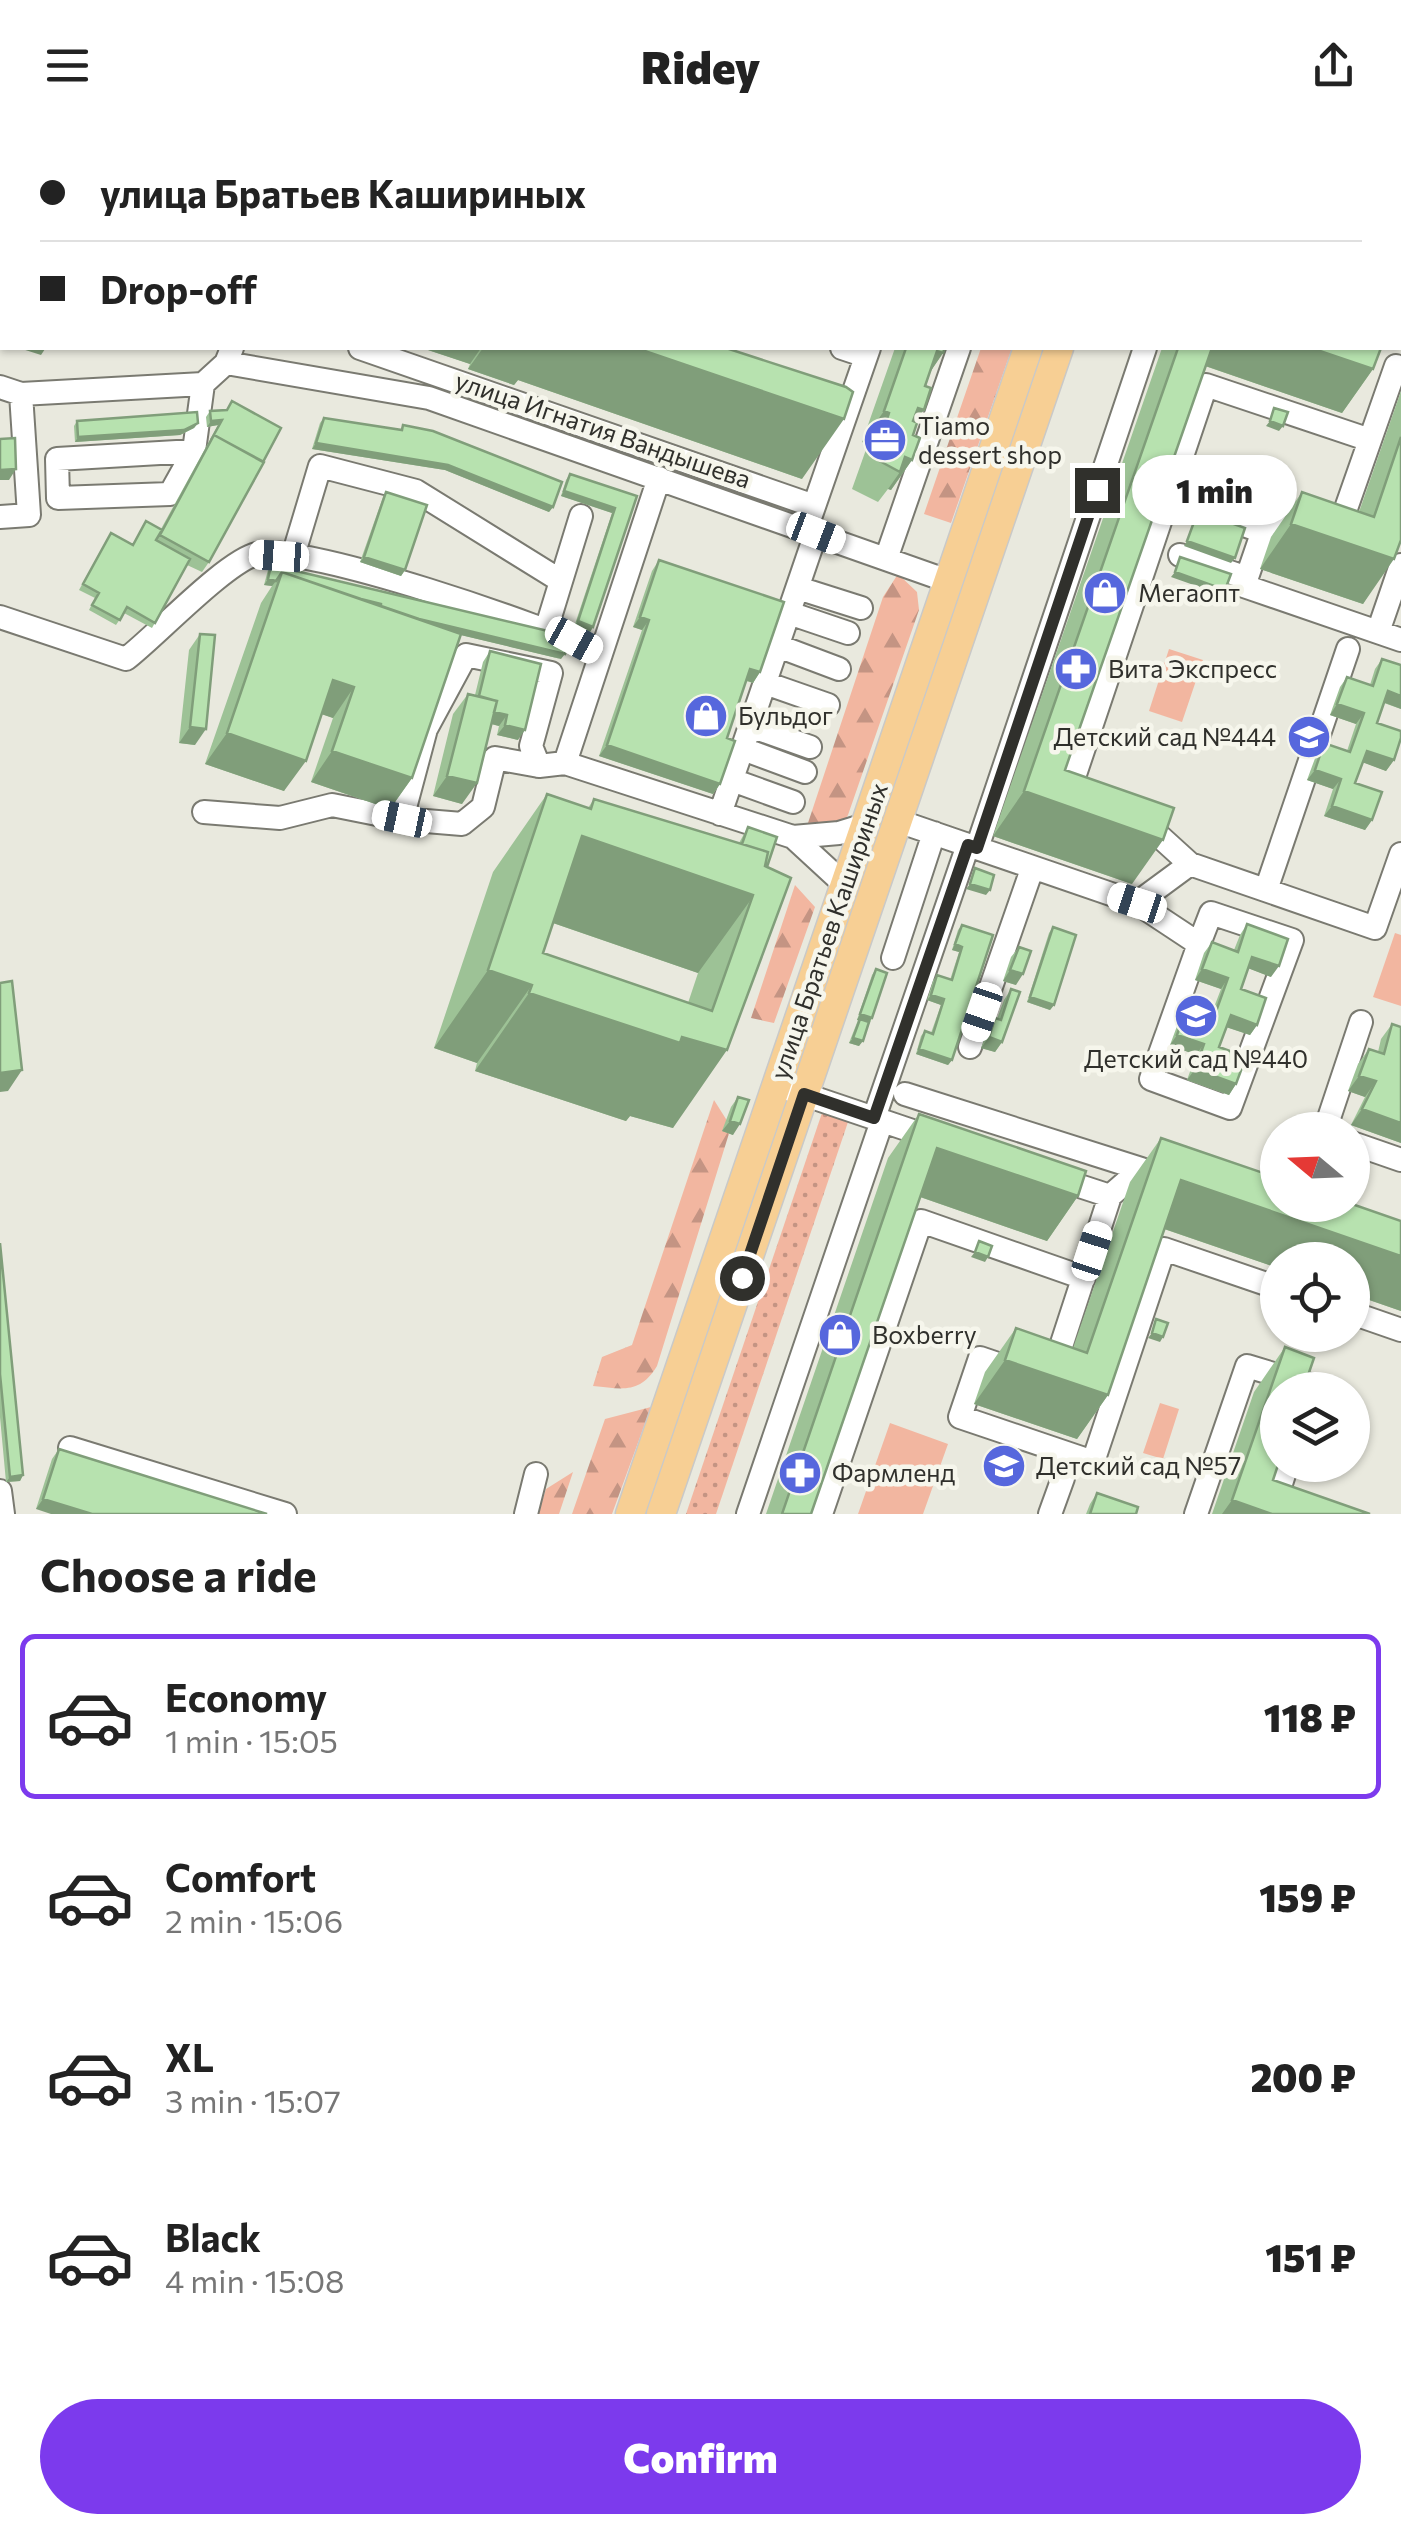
<!DOCTYPE html>
<meta charset="utf-8">
<style>
body{margin:0;font-family:Commissioner,sans-serif;background:#f2f2f2;color:#222;height:100vh;display:flex;flex-direction:column;font-size:38px;white-space:nowrap}
*{box-sizing:border-box;margin:0}
p{font-size:32px;color:#767676}
.icon{flex:none;width:55px;height:55px;fill:none;stroke:currentColor;stroke-width:2;stroke-linecap:round;stroke-linejoin:round}
.map{position:relative;height:1384px;overflow:hidden}
.sheet{display:flex;flex-direction:column;background:#fff;flex:1}
.sheet>*{flex:none}
.top-card{position:absolute;left:0px;top:0px;width:1402px;height:220px;box-shadow:0 2px 8px #0004;display:grid;align-content:center;height:220px;padding:0 40px;background:#fff}
.needle{width:65px;rotate:289deg}
.controls{position:absolute;left:1260px;top:982px;display:grid;gap:20px}
.controls a{display:grid;place-items:center;width:110px;height:110px;border-radius:50%;background:#fff;box-shadow:0 2px 8px #0004;font-size:50px}
.end{position:absolute;width:45px;height:45px;margin:-22px;border:12px solid #30302c;background:#fff;box-shadow:0 0 0 5px #fff}
.from{border-radius:50%}
.bubble{position:absolute;height:70px;border-radius:35px;background:#fff;box-shadow:0 2px 8px #0004;font-size:32px;font-weight:800;line-height:70px;text-align:center}
.car{position:absolute;width:30px;height:60px;margin:-30px -15px;border-radius:12px;box-shadow:0 0 8px 2px #0007;background:linear-gradient(#fff 24%,#345 0 40%,#fff 0 76%,#345 0 86%,#fff 0)}
.top-card b{display:flex;align-items:center;gap:35px;height:95px;font-size:38px}
.top-card b+b{border-top:2px solid #e0e0e0}
.top-card i{width:25px;height:25px;background:#222}
ul{padding:0;list-style:none}
li{display:flex;align-items:center;gap:30px;height:165px;margin:0 20px 15px;padding:0 20px;border:5px solid transparent;border-radius:15px}
li div{flex:1}
li b{display:block;font-size:38px}
li em{font-style:normal;font-weight:800}
li.on{border-color:#7c3aed}
li>.icon{width:90px;height:90px;stroke-width:1.5}
h2{padding:0 40px;font-size:45px;line-height:120px}
.cta{display:flex;gap:20px;margin-top:auto;padding:20px 40px}
.cta a{flex:1;height:115px;border-radius:60px;background:#7c3aed;color:#fff;font-size:40px;font-weight:800;line-height:115px;text-align:center}
header{display:flex;justify-content:space-between;align-items:center;height:130px;padding:0 40px;background:#fff;font-size:45px;font-weight:800}
.map>svg:first-child{display:block}
</style>
<header><svg class="icon" aria-label="menu" viewBox="0 0 24 24"><path d="M4 6h16M4 12h16M4 18h16"/></svg>Ridey<svg class="icon" aria-label="share" viewBox="0 0 24 24"><path d="M12 15V3M7 8l5-5 5 5M5 13v7h14v-7"/></svg></header>
<div class="map">
<svg width="1401" height="1384" viewBox="0 0 1401 1384">
<defs>
<pattern id="grass-dots" width="8" height="8" patternUnits="userSpaceOnUse" patternTransform="scale(2.5)"><rect width="8" height="8" fill="#f2b6a0"/><path d="M2 2h.1M6 6h.1" fill="none" stroke="#c49483" stroke-width="1.8" stroke-linecap="round"/></pattern>
<pattern id="forest-firs" width="22" height="20" patternUnits="userSpaceOnUse" patternTransform="scale(2.5)"><rect width="22" height="20" fill="#f2b6a0"/><path d="M5 1l3.5 6h-7zM16 11l3.5 6h-7z" fill="#c49483"/></pattern>
</defs>
<rect width="100%" height="100%" fill="#e9e9de"/>
<path fill="url(#grass-dots)" d="M823,980L849,989L716,1384H686Z"/>
<path fill="url(#forest-firs)" d="M981,218H1012L951,393L924,384Z
M898,444L917,462L919,480L848,685L843,693L807,696L883,467Z
M795,755L815,777L774,893L751,888Z
M714,970L731,997L657,1236C640,1264 623,1259 593,1256L602,1227L632,1215Z
M651,1277L612,1384H572L605,1289Z
M573,1342L559,1384H538L546,1359Z"/>
<path fill="#f2b6a0" d="M1169,519L1203,530L1182,592L1149,581Z
M1395,803L1401,805V876L1373,867Z
M1160,1273L1179,1279L1163,1329L1143,1323Z
M890,1293L948,1314L923,1384H858Z"/>
<g fill="none" stroke-linecap="round" stroke-linejoin="round">
<g stroke="#7a7a71" stroke-width="26">
<path id="minor" d="M108,0L116,2
M269,0L276,2
M470,0L472,2
M719,0L727,2
M145,2L146,0
M306,2L307,0
M798,2L799,0
M944,2L945,0
M1219,2L1220,0
M1400,43L1401,40
M1400,68H1401
M0,114L2,115
M1400,136H1401
M1400,169H1401
M360,218L814,376
M842,218L866,226
M226,233L429,268L948,451
M0,257L21,264L203,254L226,233L232,218
M194,321L170,364L58,368L57,329L194,321L203,254
M1195,377L1263,402
M0,387L29,385L21,264
M810,388L869,218
M1308,402L1267,389L1244,456L1401,510
M1336,407L1396,236
M1180,425L1247,448
M293,426L320,336L416,361L561,451
M886,429L959,218
M798,458L861,478
M789,483L848,503
M0,487L126,529C155,507 226,431 257,424C303,413 553,498 601,524
M546,500L581,386
M1378,502L1401,435
M778,516L839,539
M765,553L828,575
M750,596L810,617
M743,619L805,642
M565,633L659,348
M732,650L793,672
M1066,671L1206,255L1370,310
M204,682L280,688L332,675L402,689L462,694L483,677L495,628L539,636
M720,684L816,403
M402,689L426,599L466,525L551,543L531,616L539,636L565,633L793,707L844,754
M898,691L1137,773L1190,734L1375,798L1401,724
M1138,697L1157,704L1190,734
M793,707L839,703L865,695
M977,718L1145,218
M1266,760L1348,519
M1137,773L1199,814L1211,783L1292,810L1230,978L1151,949L1199,814
M893,828L934,703
M970,917L1032,739
M791,960L936,1009
M905,964L1141,1039
M874,988L968,715
M1325,1000L1361,892
M1352,1013L1401,1030
M1052,1047L1110,1066L1141,1039L1160,1046
M1352,1183L1401,1200
M1018,1241L980,1228L960,1287L1093,1332L1164,1119L1278,1158
M1052,1244L1110,1066
M70,1318L285,1384
M0,1361L3,1384
M526,1384L536,1344
M748,1384L882,991
M821,1384L921,1091L1084,1148
M1050,1384L1063,1348
M1196,1384L1247,1236L1313,1256L1312,1260
M1278,1384L1272,1382L1287,1335"/>
</g>
<g stroke="#c9c9c8" stroke-width="31">
<path id="major" d="M1102,2V0
M1133,2L1134,0
M630,1384L1028,218
M661,1384L1059,218"/>
</g>
<use href="#minor" stroke="#fff" stroke-width="22"/>
<use href="#major" stroke="#f7cf94" stroke-width="28"/>
</g>
<path fill="#9dc296" fill-rule="evenodd" d="M497,0H578L579,2H498Z
M1230,0H1390L1388,2H1229Z
M422,218H726L802,349L518,250L514,255L468,239L470,234Z
M895,218H945L943,223L930,242L915,292L913,305L912,330L891,360L888,359L878,372L852,359L868,314L862,312Z
M1162,218H1381L1373,239L1342,283L1205,236L1065,640L1132,754L993,706Z
M1401,261V410L1363,474L1260,439L1271,407L1302,362L1359,382Z
M226,280L209,432L202,442L187,435L152,498L124,483L116,495L89,480L95,468L79,460L107,409L132,415L161,399L218,295L207,297L206,287L210,281Z
M324,288L400,300L403,295L553,377L549,382L445,340L312,319L320,293Z
M77,291L198,293L194,298L180,305L75,312L74,296Z
M570,344L637,366L593,497L590,502L574,497L612,383L561,366L566,350Z
M386,362L405,440L401,446L360,432L383,367Z
M659,430L760,542L753,553L746,551L727,608L720,654L713,664L599,626L642,500L633,497L652,441Z
M271,435L561,529L461,505L412,648L390,679L311,652L333,588L322,584L284,661L205,634L261,473L272,456L264,455L268,440Z
M200,504L195,615L179,613L189,520Z
M490,521L518,610L497,605L499,596L491,594L462,674L433,666L453,584L468,564L475,565L483,532Z
M1382,529L1401,579L1384,573L1377,593L1394,630L1386,641L1363,632L1355,653L1372,690L1365,700L1324,686L1333,659L1307,650L1317,623L1324,613L1347,621L1356,594L1330,585L1340,557L1347,547L1370,555L1375,539Z
M547,664L588,678L594,669L739,713L748,697L777,707L673,998L630,986L626,991L475,941L477,933L434,918L493,742ZM553,793L698,843L688,873L543,823Z
M1247,794L1271,847L1248,838L1241,859L1257,895L1250,905L1226,897L1219,917L1236,954L1229,965L1187,950L1196,925L1170,915L1180,888L1187,877L1211,885L1221,859L1195,850L1204,823L1212,812L1234,820L1240,805Z
M962,795L993,805L952,930L948,935L916,924L921,906L925,901L931,903L941,875L927,870L933,851L937,845L950,850L959,822L952,820L958,800Z
M1053,797L1054,875L1050,880L1027,872L1049,803Z
M1019,817L1016,855L1003,851L1011,827Z
M876,839L872,888L859,916L849,913L858,890H857L872,845Z
M1011,859L1002,912L995,922L981,918L988,899L995,888L997,889L1004,870Z
M1392,894L1401,897V1013L1351,995L1365,967L1348,961L1358,934L1369,919L1378,922L1381,909Z
M738,967L733,1005L722,1001L731,977Z
M919,984L1078,1066L1047,1111L920,1067L811,1384H766L888,1028Z
M1161,1008L1401,1091V1181L1352,1164L1278,1130V1138L1164,1099L1108,1265L1077,1309L974,1274L985,1242L1016,1198L1073,1218L1130,1052Z
M0,1113L23,1345L20,1351L6,1352L0,1287Z
M1285,1217L1273,1350L1370,1384H1212L1254,1262Z
M59,1319L267,1384L36,1379L52,1329Z
M1097,1363L1136,1384H1086L1090,1374Z"/>
<path fill="#809e7a" d="M822,0H933L931,2H821Z
M19,218H39L45,219L41,225Z
M422,218H481L470,234Z
M483,218H636L844,289L802,349L518,250L514,255L468,239Z
M1201,218H1311L1373,239L1342,283L1191,231Z
M937,221L943,223L922,254Z
M918,278L924,280L902,311Z
M884,281L889,283L868,314L862,312Z
M222,290L218,295L207,297L211,291Z
M1270,291L1283,296L1279,301L1266,296Z
M198,293L194,298L180,305L75,312L78,307Z
M316,313L448,335L553,377L549,382L445,340L312,319Z
M905,327L912,330L891,360L888,359L900,342Z
M16,339L9,350H0V340Z
M564,361L615,378L612,383L561,366Z
M1201,364L1256,382L1252,388L1197,369Z
M1291,394L1394,429L1363,474L1260,439Z
M1187,411L1235,428L1231,433L1184,416Z
M364,427L405,440L401,446L360,432Z
M1175,442L1225,460L1222,465L1171,447Z
M268,449L276,451L272,456L264,455Z
M380,480L565,524L561,529L376,485Z
M640,487L649,490L642,500L633,497Z
M578,491L593,497L590,502L574,497Z
M750,539L760,542L753,553L743,549Z
M333,550L354,557L333,588L312,581Z
M1388,561L1401,566V579L1380,571Z
M1337,574L1364,583L1356,594L1330,585Z
M476,578L507,585L499,596L469,588Z
M505,595L525,600L518,610L497,605Z
M190,597L206,599L195,615L179,613Z
M227,603L306,631L284,661L205,634Z
M607,615L720,654L713,664L599,626Z
M332,621L412,648L390,679L311,652Z
M1367,621L1394,630L1386,641L1359,631Z
M1315,640L1341,649L1333,659L1307,650Z
M447,646L477,653L462,674L433,666Z
M1024,661L1163,710L1132,754L993,706Z
M1332,676L1372,690L1365,700L1324,686Z
M582,706L760,757L698,843L527,784Z
M970,754L990,760L986,765L966,759Z
M955,814L962,817L959,822L952,820Z
M1252,827L1279,836L1271,847L1245,837Z
M1202,839L1228,848L1221,859L1195,850Z
M488,840L532,855L477,933L434,918Z
M1010,840L1023,844L1016,855L1003,851Z
M529,863L682,907L727,920L673,998L630,986L626,991L475,941Z
M931,865L944,869L941,875L927,870Z
M1030,867L1054,875L1050,880L1027,872Z
M860,884L872,888L868,894L857,890Z
M1231,885L1257,895L1250,905L1223,896Z
M1177,905L1204,914L1196,925L1170,915Z
M989,907L1002,912L995,922L981,918Z
M853,908L863,911L859,916L849,913Z
M919,919L952,930L948,935L916,924Z
M1195,939L1236,954L1229,965L1187,950Z
M22,940L8,961L0,962V943Z
M1359,946L1376,951L1365,967L1348,961Z
M1362,979L1401,993V1013L1351,995Z
M730,991L740,994L733,1005L722,1001Z
M937,1018L1078,1066L1047,1111L906,1062Z
M1181,1050L1401,1126V1181L1352,1164V1130H1278V1138L1150,1094Z
M975,1122L988,1127L985,1132L971,1127Z
M1152,1203L1163,1207L1160,1212L1148,1208Z
M1005,1230L1108,1265L1077,1309L974,1274Z
M23,1345L20,1351L6,1352L10,1347Z
M43,1369L92,1384H51L36,1379Z
M1232,1370L1272,1384H1222Z"/>
<path fill="#b7e2af" stroke="#809e7a" stroke-width="2.5" fill-rule="evenodd" d="M10,0H33L32,2H9Z
M362,0H389L391,1V2H362Z
M549,0H578L579,2H550Z
M987,0H1026L1025,2H986Z
M1165,0H1182L1181,2H1164Z
M1253,0H1377V2H1252Z
M0,54L2,55V82L0,81Z
M0,138L2,139V149L0,156Z
M636,218H726L846,257L853,262L844,289Z
M906,218H945L943,223L937,221L925,256L931,258L924,280L918,278L913,291L917,293L913,305L920,308L912,330L905,327L900,342L874,328L889,283L884,281Z
M1178,218H1212L1065,640L1174,678L1163,710L1024,661Z
M1311,218H1381L1373,239Z
M232,271L281,298L263,332L214,305L211,310L222,290L211,291L210,281L227,280Z
M1274,278L1288,282L1283,296L1270,291Z
M197,282L198,293L184,300L78,307L77,291Z
M324,288L402,300L403,295L433,301L562,352L553,377L448,335L316,313Z
M214,305L264,332L209,432L160,405Z
M1401,307V410L1394,429L1291,394L1302,362L1374,387Z
M15,308L16,339L0,340V309Z
M1213,343L1258,358L1255,366L1261,368L1256,382L1201,364L1206,350L1211,351Z
M570,344L637,366L593,497L578,491L615,378L564,361Z
M386,362L427,375L405,440L364,427Z
M1198,381L1245,398L1235,428L1187,411Z
M146,391L162,400L156,410L190,429L155,493L127,477L120,490L92,475L99,463L83,454L111,403L133,415Z
M1180,427L1231,444L1225,460L1175,442Z
M659,430L784,472L760,542L750,539L727,608L735,611L720,654L607,615L649,490L640,487Z
M271,435L569,506L565,524L419,489L381,476V474L361,469L282,442L276,451L268,449Z
M282,442L461,504L412,648L332,621L354,557L333,550L306,631L227,603Z
M200,504L215,505L206,599L190,597Z
M490,521L541,534L525,600L505,595L507,585L494,582L497,571L479,566Z
M1382,529L1401,535V566L1388,561L1377,593L1401,601V608L1394,630L1367,621L1355,653L1382,662L1372,690L1332,676L1341,649L1315,640L1324,613L1350,622L1364,583L1337,574L1347,547L1373,556Z
M468,564L497,571L477,653L447,646Z
M547,664L591,679L594,669L768,722L765,736L791,748L727,920L682,907L680,913L529,863L532,855L488,840ZM582,706L753,765L712,881L543,823Z
M748,697L777,707L767,737L765,736L768,722L742,714Z
M975,738L994,745L990,760L970,754Z
M1247,794L1288,809L1279,836L1252,827L1241,859L1266,868L1257,895L1231,885L1219,917L1246,927L1236,954L1195,939L1204,914L1177,905L1187,877L1214,887L1228,848L1202,839L1212,812L1238,822Z
M962,795L993,805L952,930L919,919L925,901L933,904L944,869L931,865L937,845L952,850L962,817L955,814Z
M1053,797L1076,805L1054,875L1030,867Z
M1019,817L1031,821L1023,844L1010,840Z
M876,839L887,843L872,888L860,884Z
M12,851L22,940L0,943V853Z
M1011,859L1020,862L1002,912L989,907L995,888L1001,890Z
M860,889L869,892L863,911L853,908Z
M1392,894L1401,897V993L1362,979L1376,951L1359,946L1369,919L1384,924Z
M738,967L749,970L740,994L730,991Z
M919,984L1086,1041L1078,1066L937,1018L811,1384H782Z
M1161,1008L1278,1048V1075L1352,1074L1401,1091V1126L1181,1050L1108,1265L1005,1230L1016,1198L1087,1223Z
M979,1111L992,1116L988,1127L975,1122Z
M0,1113L23,1345L10,1347L0,1244Z
M1156,1189L1168,1193L1163,1207L1152,1203Z
M1285,1217L1314,1228L1303,1260H1278V1335L1273,1350L1370,1384H1272L1232,1370Z
M59,1319L267,1384H92L43,1369Z
M1097,1363L1138,1377L1136,1384H1090Z"/>
<g fill="none" stroke-linecap="round" stroke-linejoin="round">
<path stroke="#30302c" stroke-width="12" d="M742,1148L804,964L874,988L968,715L977,718L1097,360"/>
</g>
<defs>
<g id="office-disc" transform="scale(2.25)"><circle r="9.5" fill="#5667dd" stroke="#f6f6ec"/><path d="M-6-3h4V-5.5h4V-3h4V5H-6ZM-1-4.5V-3h2v-1.5ZM-6 0V1H6V0Z" fill="#fff"/></g>
<g id="shop-disc" transform="scale(2.25)"><circle r="9.5" fill="#5667dd" stroke="#f6f6ec"/><path d="M-5-2.5h2.3a2.7 3.5 0 0 1 5.4 0H5L5.5 6h-11ZM-1.5-2.5h3a1.5 2.3 0 0 0-3 0Z" fill="#fff"/></g>
<g id="pharmacy-disc" transform="scale(2.25)"><circle r="9.5" fill="#5667dd" stroke="#f6f6ec"/><path d="M-2-6h4v4h4v4h-4v4h-4v-4h-4v-4h4Z" fill="#fff"/></g>
<g id="school-disc" transform="scale(2.25)"><circle r="9.5" fill="#5667dd" stroke="#f6f6ec"/><path d="M0-5L7-2L0 1L-7-2ZM-4 1L0 2.5L4 1V4Q0 6-4 4Z" fill="#fff"/></g>
</defs>
<g fill-rule="evenodd">
<use href="#office-disc" x="885" y="310"/>
<use href="#shop-disc" x="1105" y="463"/>
<use href="#pharmacy-disc" x="1076" y="539"/>
<use href="#shop-disc" x="706" y="586"/>
<use href="#school-disc" x="1309" y="607"/>
<use href="#school-disc" x="1196" y="886"/>
<use href="#shop-disc" x="840" y="1205"/>
<use href="#school-disc" x="1004" y="1336"/>
<use href="#pharmacy-disc" x="800" y="1343"/>
</g>
<g text-anchor="middle" stroke-width="9" stroke-linejoin="round" paint-order="stroke">
<g font-size="25" fill="#30302c" stroke="#f6f6ec" text-anchor="start">
<text x="918" y="305">Tiamo<tspan x="918" dy="29">dessert shop</tspan></text>
<text x="1138" y="472">Мегаопт</text>
<text x="1108" y="548">Вита Экспресс</text>
<text x="738" y="595">Бульдог</text>
<text x="1276" y="616" text-anchor="end">Детский сад №444</text>
<text x="1196" y="938" text-anchor="middle">Детский сад №440</text>
<text x="872" y="1214">Boxberry</text>
<text x="1036" y="1345">Детский сад №57</text>
<text x="832" y="1352">Фармленд</text>
</g>
<g font-size="25" fill="#30302c" stroke="#f6f6ec">
<text transform="translate(603 300) rotate(19)" y="9">улица Игнатия Вандышева</text>
<text transform="translate(829 801) rotate(-71)" y="9">улица Братьев Кашириных</text>
</g>
</g>
</svg>
<div class="controls">
<a><svg class="needle" viewBox="-14 -14 28 28"><path d="M0-13l5 13h-10z" fill="#e53935"/><path d="M0 13l5-13h-10z" fill="#767676"/></svg></a>
<a><svg class="icon" aria-label="locate" viewBox="0 0 24 24"><circle cx="12" cy="12" r="6"/><path d="M12 2v4M12 18v4M2 12h4M18 12h4"/></svg></a>
<a><svg class="icon" aria-label="layers" viewBox="0 0 24 24"><path d="M12 4l9 5-9 5-9-5zM3 14l9 5 9-5"/></svg></a>
</div>
<i class="end from" style="left:742px;top:1148px"></i>
<i class="end" style="left:1097px;top:360px"></i>
<div class="bubble" style="left:1132px;top:325px;width:165px">1 min</div>
<i class="car" style="left:816px;top:403px;rotate:111deg"></i>
<i class="car" style="left:279px;top:426px;rotate:274deg"></i>
<i class="car" style="left:574px;top:510px;rotate:119deg"></i>
<i class="car" style="left:402px;top:689px;rotate:282deg"></i>
<i class="car" style="left:1137px;top:773px;rotate:288deg"></i>
<i class="car" style="left:982px;top:882px;rotate:199deg"></i>
<i class="car" style="left:1092px;top:1121px;rotate:18deg"></i>
<div class="top-card">
<b><i class="from"></i>улица Братьев Кашириных</b>
<b><i></i>Drop-off</b>
</div>
</div>
<section class="sheet">
<h2>Choose a ride</h2>
<ul>
<li class="on"><svg class="icon" aria-label="car" viewBox="0 0 24 24"><path d="M5 17H2v-5l4-1 3-4h7l3 4 3 1v5h-3M9 17h6M6 11h13"/><circle cx="7" cy="17" r="2"/><circle cx="17" cy="17" r="2"/></svg><div><b>Economy</b><p>1 min · 15:05</p></div><em>118 ₽</em></li>
<li><svg class="icon" aria-label="car" viewBox="0 0 24 24"><path d="M5 17H2v-5l4-1 3-4h7l3 4 3 1v5h-3M9 17h6M6 11h13"/><circle cx="7" cy="17" r="2"/><circle cx="17" cy="17" r="2"/></svg><div><b>Comfort</b><p>2 min · 15:06</p></div><em>159 ₽</em></li>
<li><svg class="icon" aria-label="car" viewBox="0 0 24 24"><path d="M5 17H2v-5l4-1 3-4h7l3 4 3 1v5h-3M9 17h6M6 11h13"/><circle cx="7" cy="17" r="2"/><circle cx="17" cy="17" r="2"/></svg><div><b>XL</b><p>3 min · 15:07</p></div><em>200 ₽</em></li>
<li><svg class="icon" aria-label="car" viewBox="0 0 24 24"><path d="M5 17H2v-5l4-1 3-4h7l3 4 3 1v5h-3M9 17h6M6 11h13"/><circle cx="7" cy="17" r="2"/><circle cx="17" cy="17" r="2"/></svg><div><b>Black</b><p>4 min · 15:08</p></div><em>151 ₽</em></li>
</ul>
<div class="cta"><a>Confirm</a></div>
</section>
